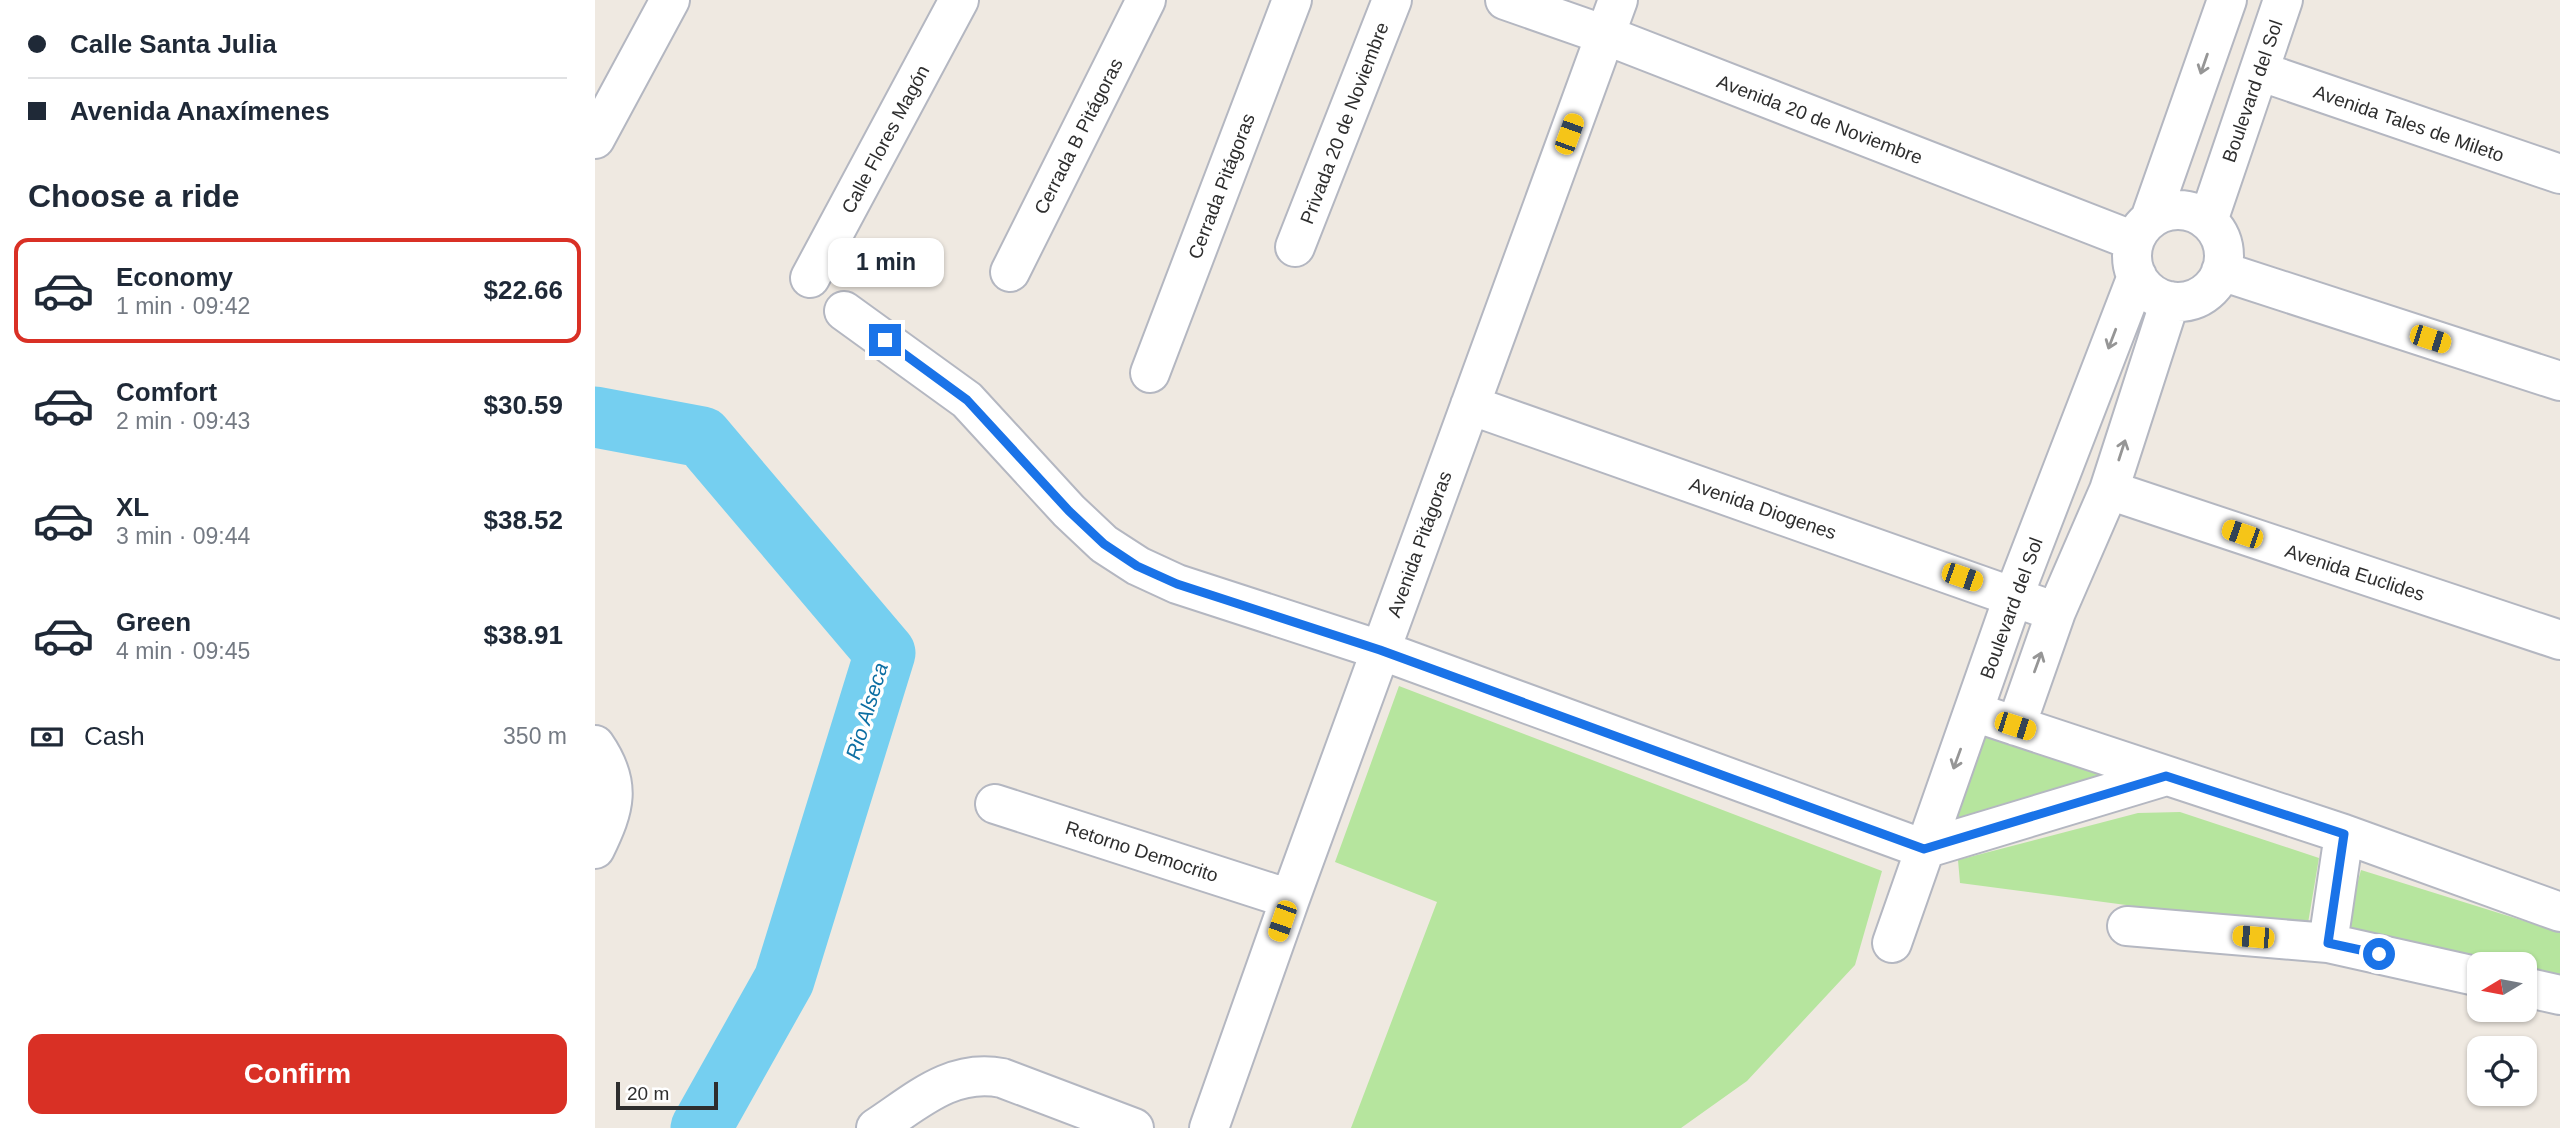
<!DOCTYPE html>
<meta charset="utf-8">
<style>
body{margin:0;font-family:Helvetica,sans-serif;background:#f6f6f7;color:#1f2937;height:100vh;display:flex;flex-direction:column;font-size:26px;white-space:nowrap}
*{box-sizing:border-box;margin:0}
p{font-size:23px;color:#747a83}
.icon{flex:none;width:38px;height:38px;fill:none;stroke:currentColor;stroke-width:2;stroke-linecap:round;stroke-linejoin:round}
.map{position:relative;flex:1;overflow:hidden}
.drawer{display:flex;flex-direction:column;background:#fff;width:595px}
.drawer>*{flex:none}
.hud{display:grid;align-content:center;height:154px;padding:0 28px;background:#fff}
.needle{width:46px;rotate:260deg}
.controls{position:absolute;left:1872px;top:952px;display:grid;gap:14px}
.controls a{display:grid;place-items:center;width:70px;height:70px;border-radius:14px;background:#fff;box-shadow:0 2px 5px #0004;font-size:35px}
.scale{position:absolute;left:21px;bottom:18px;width:102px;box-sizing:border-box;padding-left:7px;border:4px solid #2e2e2e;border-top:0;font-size:19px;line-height:24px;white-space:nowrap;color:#2e2e2e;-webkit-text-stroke:5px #fff;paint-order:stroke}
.end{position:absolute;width:32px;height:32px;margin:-16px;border:9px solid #1a73e8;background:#fff;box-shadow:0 0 0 4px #fff}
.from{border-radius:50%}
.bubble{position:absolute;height:49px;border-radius:14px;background:#fff;box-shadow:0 2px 5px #0004;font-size:23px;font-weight:700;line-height:49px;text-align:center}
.car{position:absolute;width:21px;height:42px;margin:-21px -10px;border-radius:9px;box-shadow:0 0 5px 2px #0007;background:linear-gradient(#f5c518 24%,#345 0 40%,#f5c518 0 76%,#345 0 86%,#f5c518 0)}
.hud b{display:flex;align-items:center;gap:24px;height:66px;font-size:26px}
.hud b+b{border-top:2px solid #e0e1e3}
.hud i{width:18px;height:18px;background:#1f2937}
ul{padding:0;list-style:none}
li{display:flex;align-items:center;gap:21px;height:105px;margin:0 14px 10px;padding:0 14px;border:4px solid transparent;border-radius:14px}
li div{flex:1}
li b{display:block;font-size:26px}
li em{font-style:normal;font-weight:700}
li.selected{border-color:#d93025}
li>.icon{width:63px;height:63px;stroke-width:1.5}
h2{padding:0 28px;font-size:32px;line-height:84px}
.pay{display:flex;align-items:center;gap:18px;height:77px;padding:0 28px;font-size:26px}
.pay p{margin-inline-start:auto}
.button{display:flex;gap:14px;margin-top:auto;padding:14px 28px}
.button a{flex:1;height:80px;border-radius:14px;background:#d93025;color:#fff;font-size:28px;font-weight:700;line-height:80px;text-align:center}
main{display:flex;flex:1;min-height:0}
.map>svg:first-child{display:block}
</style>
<main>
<section class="drawer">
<div class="hud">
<b><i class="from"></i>Calle Santa Julia</b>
<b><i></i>Avenida Anaxímenes</b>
</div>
<h2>Choose a ride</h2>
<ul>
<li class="selected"><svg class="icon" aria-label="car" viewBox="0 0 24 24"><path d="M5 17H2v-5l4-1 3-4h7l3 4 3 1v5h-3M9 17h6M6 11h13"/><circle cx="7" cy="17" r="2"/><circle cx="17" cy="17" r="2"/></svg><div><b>Economy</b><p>1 min · 09:42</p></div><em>$22.66</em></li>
<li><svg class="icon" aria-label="car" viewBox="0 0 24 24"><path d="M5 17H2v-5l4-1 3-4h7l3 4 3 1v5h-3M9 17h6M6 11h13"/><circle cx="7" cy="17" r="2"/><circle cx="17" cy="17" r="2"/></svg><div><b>Comfort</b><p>2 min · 09:43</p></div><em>$30.59</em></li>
<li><svg class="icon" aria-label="car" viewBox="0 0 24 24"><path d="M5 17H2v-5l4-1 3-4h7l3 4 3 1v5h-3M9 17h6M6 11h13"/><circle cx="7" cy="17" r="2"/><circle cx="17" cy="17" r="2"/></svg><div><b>XL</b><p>3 min · 09:44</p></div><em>$38.52</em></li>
<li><svg class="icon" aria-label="car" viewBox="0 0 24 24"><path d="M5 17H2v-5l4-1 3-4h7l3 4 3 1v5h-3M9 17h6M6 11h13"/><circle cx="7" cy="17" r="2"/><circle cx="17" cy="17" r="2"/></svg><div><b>Green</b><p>4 min · 09:45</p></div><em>$38.91</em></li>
</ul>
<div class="pay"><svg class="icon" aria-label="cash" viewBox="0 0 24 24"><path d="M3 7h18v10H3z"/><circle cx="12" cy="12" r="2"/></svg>Cash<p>350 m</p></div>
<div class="button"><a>Confirm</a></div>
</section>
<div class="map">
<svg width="1965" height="1128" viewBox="0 0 1965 1128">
<rect width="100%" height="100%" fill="#efe9e1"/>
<path fill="#b6e59e" d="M804,686L1287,871L1260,965L1152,1081L1086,1128H756L842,902L740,862Z
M1389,735L1520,772L1361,819Z
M1585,812L1724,858L1712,929L1365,883L1363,860L1543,813Z
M1766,870L1965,932V976L1930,968V964H1912L1750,928Z"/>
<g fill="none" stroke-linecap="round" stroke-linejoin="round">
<path stroke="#75cff0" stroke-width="61" d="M0,417L107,437L290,653L189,980L106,1128"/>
<g stroke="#b4b7c1" stroke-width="42">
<path id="minor" d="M910,0L1010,35L1539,241
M1664,71L1965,174
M0,139L75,0
M1537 256a46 46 0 1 1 92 0a46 46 0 1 1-92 0Z
M1555,219L1632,0
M1613,221L1688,0
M700,247L797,0
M1626,271L1965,381
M415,272L551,0
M215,278L364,0
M249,311L372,400L474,511L509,544L543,566L582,584L785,650L1329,849L1571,776
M555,373L697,0
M875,405L1461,612
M1514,490L1965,640
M1379,712L1749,834L1965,912
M1421,726L1461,612L1514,490L1575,301
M0,745C27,784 20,808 0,849
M400,804L695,899
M1532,926L1733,943L1885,977
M1297,943L1419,595L1542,276
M1733,943L1749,834
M1930,987L1965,995
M281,1128C321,1102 356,1068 407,1078L539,1128
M614,1128L695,899L1023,0"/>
</g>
<use href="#minor" stroke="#fff" stroke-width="38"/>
</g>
<defs><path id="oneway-shaft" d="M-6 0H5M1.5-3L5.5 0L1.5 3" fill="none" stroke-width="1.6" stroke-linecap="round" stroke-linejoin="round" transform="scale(1.75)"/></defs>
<g stroke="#969696">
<use href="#oneway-shaft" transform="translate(1609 64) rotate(109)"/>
<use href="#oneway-shaft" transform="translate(1517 339) rotate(111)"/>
<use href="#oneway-shaft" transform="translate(1527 450) rotate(-72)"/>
<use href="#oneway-shaft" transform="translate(1443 662) rotate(-70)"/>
<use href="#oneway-shaft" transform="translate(1362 759) rotate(110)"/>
</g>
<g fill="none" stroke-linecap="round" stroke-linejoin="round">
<path stroke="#1a73e8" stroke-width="9" d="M290,340L372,400L474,511L509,544L542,566L582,584L785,650L1329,849L1571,776L1749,834L1733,943L1784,954"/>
</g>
<g text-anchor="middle" stroke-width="7" stroke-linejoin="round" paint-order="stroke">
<g font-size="19" fill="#2e2e2e" stroke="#fff">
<text transform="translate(1657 91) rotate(-71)" y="7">Boulevard del Sol</text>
<text transform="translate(1225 119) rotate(21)" y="7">Avenida 20 de Noviembre</text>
<text transform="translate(749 123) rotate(-69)" y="7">Privada 20 de Noviembre</text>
<text transform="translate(1814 123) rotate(19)" y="7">Avenida Tales de Mileto</text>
<text transform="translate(483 136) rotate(-63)" y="7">Cerrada B Pitágoras</text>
<text transform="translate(290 139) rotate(-62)" y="7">Calle Flores Magón</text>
<text transform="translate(626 186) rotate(-69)" y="7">Cerrada Pitágoras</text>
<text transform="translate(1168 508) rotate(19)" y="7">Avenida Diogenes</text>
<text transform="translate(824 544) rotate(-70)" y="7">Avenida Pitágoras</text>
<text transform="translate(1760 572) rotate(18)" y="7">Avenida Euclides</text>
<text transform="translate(1416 608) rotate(-70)" y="7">Boulevard del Sol</text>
<text transform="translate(547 851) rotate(18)" y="7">Retorno Democrito</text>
</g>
<g font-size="21" font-style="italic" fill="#0d6fa3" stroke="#fff">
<text transform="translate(272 711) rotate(-73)" y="7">Rio Alseca</text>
</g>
</g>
</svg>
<div class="controls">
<a><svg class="needle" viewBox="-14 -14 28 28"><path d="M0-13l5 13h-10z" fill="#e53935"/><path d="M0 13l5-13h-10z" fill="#747a83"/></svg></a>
<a><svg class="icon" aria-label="locate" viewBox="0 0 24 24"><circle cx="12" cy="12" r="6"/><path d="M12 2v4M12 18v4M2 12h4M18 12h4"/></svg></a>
</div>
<div class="scale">20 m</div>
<i class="end from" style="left:1784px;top:954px"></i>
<i class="end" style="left:290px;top:340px"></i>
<div class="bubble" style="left:233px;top:238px;width:116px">1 min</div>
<i class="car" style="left:974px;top:134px;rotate:20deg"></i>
<i class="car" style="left:1835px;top:339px;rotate:108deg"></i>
<i class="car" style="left:1647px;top:534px;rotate:289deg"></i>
<i class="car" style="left:1367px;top:577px;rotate:109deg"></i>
<i class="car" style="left:1420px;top:726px;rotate:108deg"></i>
<i class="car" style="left:687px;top:921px;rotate:199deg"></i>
<i class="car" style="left:1658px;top:937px;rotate:275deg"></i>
</div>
</main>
